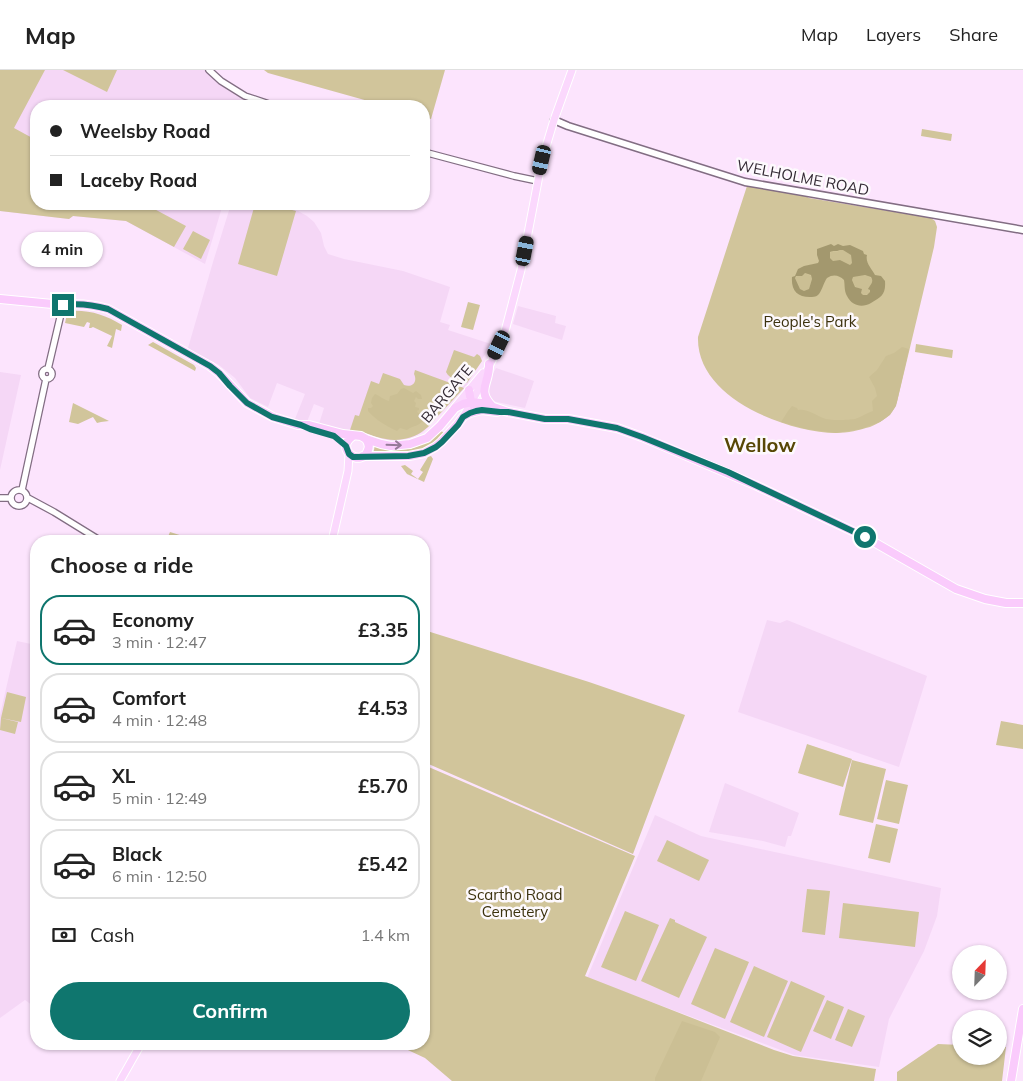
<!DOCTYPE html>
<meta charset="utf-8">
<style>
body{margin:0;font-family:Mulish,sans-serif;background:#f6f6f6;color:#222;height:100vh;display:flex;flex-direction:column;font-size:19px;white-space:nowrap}
*{box-sizing:border-box;margin:0}
p{font-size:16px;color:#767676}
.icon{flex:none;width:28px;height:28px;fill:none;stroke:currentColor;stroke-width:2;stroke-linecap:round;stroke-linejoin:round}
.map{position:relative;flex:1;overflow:hidden}
.sheet{position:absolute;left:30px;top:465px;width:400px;height:515px;display:flex;flex-direction:column;background:#fff;border-radius:20px;box-shadow:0 1px 4px #0004}
.sheet>*{flex:none}
.banner{position:absolute;left:30px;top:30px;width:400px;height:110px;border-radius:20px;box-shadow:0 1px 4px #0004;display:grid;align-content:center;height:110px;padding:0 20px;background:#fff}
.needle{width:32px;rotate:23deg}
.fabs{position:absolute;left:952px;top:875px;display:grid;gap:10px}
.fabs a{display:grid;place-items:center;width:55px;height:55px;border-radius:50%;background:#fff;box-shadow:0 1px 4px #0004;font-size:25px}
.end{position:absolute;width:22px;height:22px;margin:-11px;border:6px solid #0f766e;background:#fff;box-shadow:0 0 0 2px #fff}
.from{border-radius:50%}
.bubble{position:absolute;height:35px;border-radius:18px;background:#fff;box-shadow:0 1px 4px #0004;font-size:16px;font-weight:700;line-height:35px;text-align:center}
.car{position:absolute;width:15px;height:30px;margin:-15px -8px;border-radius:6px;box-shadow:0 0 4px 1px #0007;background:linear-gradient(#222 24%,#8ab4d8 0 40%,#222 0 76%,#8ab4d8 0 86%,#222 0)}
.banner b{display:flex;align-items:center;gap:18px;height:48px;font-size:19px}
.banner b+b{border-top:1px solid #e0e0e0}
.banner i{width:12px;height:12px;background:#222}
ul{padding:0;list-style:none}
li{display:flex;align-items:center;gap:15px;height:70px;margin:0 10px 8px;padding:0 10px;border:2px solid #e0e0e0;border-radius:20px}
li div{flex:1}
li b{display:block;font-size:19px}
li em{font-style:normal;font-weight:700}
li.on{border-color:#0f766e}
li>.icon{width:45px;height:45px;stroke-width:1.5}
h2{padding:0 20px;font-size:22px;line-height:60px}
.pay{display:flex;align-items:center;gap:12px;height:55px;padding:0 20px;font-size:19px}
.pay p{margin-inline-start:auto}
.primary-button{display:flex;gap:10px;margin-top:auto;padding:10px 20px}
.primary-button a{flex:1;height:58px;border-radius:30px;background:#0f766e;color:#fff;font-size:20px;font-weight:700;line-height:58px;text-align:center}
header{display:flex;align-items:center;gap:30px;box-sizing:border-box;height:70px;padding:0 25px;background:#fff;border-bottom:1px solid #e0e0e0}
header strong{font-size:24px}
nav{display:flex;gap:28px;margin-inline-start:auto;font-size:18px}
.map>svg:first-child{display:block}
</style>
<header>
<strong>Map</strong>
<nav><a>Map</a><a>Layers</a><a>Share</a></nav>
</header>
<div class="map">
<svg width="1023" height="1011" viewBox="0 0 1023 1011">
<rect width="100%" height="100%" fill="#fce4fd"/>
<path fill="#f5d7f6" d="M0,0H204L222,16L247,31L250,36H36V134H223L205,194L126,151L73,146L69,149L0,141Z
M231,134H273L298,141L307,146L314,152L321,163L324,176L328,184L344,189L403,201L450,217L440,252L450,255L448,260L491,274L465,318L423,362L410,368L396,371L387,370L363,362H357L348,364L343,360L319,354L324,338L314,334L307,352L295,349L305,324L277,313L268,337L250,328L235,308L219,295L189,280L188,278L213,192Z
M518,236L556,246L555,253L566,256L562,270L513,254Z
M496,298L534,311L525,338L492,331L489,329L486,316Z
M0,302L21,305L0,400Z
M767,550L780,553L787,550L927,606L899,697L738,642Z
M17,571L36,575V938L25,930L0,948V645Z
M725,713L799,743L791,766H788L785,777L763,771L709,762Z
M655,745L701,766L941,818L937,846L924,881L889,949L879,997L794,985L587,908Z"/>
<path fill="#d1c59b" d="M0,0H45L14,58L36,70V134H145L186,156L174,177L126,151L73,146L69,149L0,141Z
M63,0H117L107,22Z
M264,0H445L431,49L424,47V36H386L268,3Z
M922,59L952,64L951,71L921,66Z
M747,116L806,126L809,128L931,148L935,151L937,157L934,177L897,332C893,345 882,352 870,357C859,360 848,363 836,363C786,362 696,328 698,267Z
M255,134H269L296,141L277,206L238,194Z
M193,161L210,170L201,189L183,179Z
M468,232L480,235L473,260L461,257Z
M70,241C91,240 105,245 122,255L121,261L116,259L112,278L107,276L112,266L93,257L91,258H89L90,253L87,252L84,257L65,253L67,244Z
M153,272L194,295L196,298L195,301L148,275Z
M916,274L953,280L952,288L915,282Z
M454,280L474,287L477,284L480,286L482,291L467,313C460,311 450,310 446,302Z
M415,300L464,318C455,328 446,337 437,347C433,352 429,357 423,361C414,368 398,372 386,369C371,367 365,359 349,363L355,345L359,346L371,311L379,314L383,303L400,309L404,315C412,318 418,312 414,304Z
M73,333L109,351L101,352L97,353L93,347L78,354L69,352Z
M441,361L446,364L445,366L421,382L373,385L375,375C405,384 418,380 441,361Z
M431,386L433,389L424,412L407,404L401,396L405,395L413,401L411,404L418,409L423,402L420,400L428,387Z
M170,462L199,471H166Z
M424,560L589,612L685,645L633,784L424,692Z
M7,622L26,627L21,652L1,648Z
M1,648L18,652L15,664L0,660Z
M1001,651L1023,655V679L996,675Z
M807,674L852,689L843,717L798,703Z
M852,690L886,699L873,753L839,745Z
M424,695L635,786L585,906L774,980L793,986L876,999L874,1011H452L425,988L395,974H424Z
M886,710L908,715L899,754L877,749Z
M876,754L898,759L890,793L868,788Z
M667,770L709,790L699,811L657,791Z
M807,819L830,821L825,865L802,862Z
M843,833L919,842L915,877L839,868Z
M625,841L659,855L636,911L601,897Z
M670,848L675,850V852L707,867L679,928L641,911Z
M715,878L749,892L725,949L691,934Z
M754,896L788,911L764,967L730,952Z
M791,911L825,926L801,982L767,967Z
M827,930L844,937L831,969L813,961Z
M848,939L865,946L852,977L835,970Z
M938,974L961,975V986H999V977H1006L1002,1011H897V1002Z"/>
<path fill="#cbbf94" d="M842,179L851,185L852,193L850,195L840,190L833,191L829,186L831,181L837,182Z
M805,203L811,206L812,209L809,219L804,221L800,219L795,207Z
M863,205L868,206L872,209V215L869,217L870,222L869,224L863,225L861,223L862,219C855,217 855,217 852,210L853,207Z
M902,277L909,279L896,336L890,345L880,352L861,359L836,363L806,359L781,352L788,341L792,336L797,338L798,340C806,338 816,345 823,348C829,351 848,350 855,349C861,347 867,343 873,341L872,331L877,326L875,318L869,307L877,300L886,286L894,283Z
M404,318L413,323L416,321L421,325L422,329H418L416,327L414,331L416,333L415,337L419,338V340L417,341L418,343H421L425,345C424,356 413,355 407,360L400,358L397,361C386,356 376,350 368,341V338H371L373,336L371,333L372,328L375,324C380,326 384,330 389,331L390,326L397,324L401,319Z
M682,951L715,962L720,967L701,1011H655V1008Z"/>
<path fill="#a3986e" fill-rule="evenodd" d="M831,174L834,176L838,174L843,176L850,175L863,181L864,184L867,185C865,193 872,199 875,205L881,206L885,211C886,225 881,227 871,233C862,238 852,236 847,226C844,221 845,215 844,210C839,205 833,204 827,208C824,212 821,223 818,225C816,227 812,227 810,227C797,227 791,220 792,207L795,206L798,199L804,196L818,193L819,191L817,185V179ZM840,180H843L851,185L852,193L850,195L840,190L833,191L830,188V182C833,180 836,182 840,180ZM805,203L811,205L812,209L809,219L804,221L800,219L795,208L796,206H802ZM865,205L871,207C874,212 871,214 868,219L870,220V222L867,225H863L861,223L862,219L855,217L852,210L853,207Z"/>
<g fill="none" stroke-linecap="round" stroke-linejoin="round">
<g stroke="#826d83" stroke-width="8">
<path id="tertiary" d="M209,0L221,11L245,26L275,36
M424,82L514,106L538,111
M48,299L63,235
M42 304a5 5 0 1 1 10 0a5 5 0 1 1-10 0Z
M11 428a8 8 0 1 1 16 0a8 8 0 1 1-16 0Z
M22,420L46,309
M0,428H11
M28,428L54,442L101,471"/>
</g>
<g stroke="#826d83" stroke-width="9">
<path id="secondary" d="M554,50L568,56L745,112L1023,160"/>
</g>
<g stroke="#fff" stroke-width="9">
<path id="primary" d="M455,337L483,303
M463,347L476,324L504,265L521,200L542,90L554,50L572,0
M332,471L348,401L349,384
M120,1011L141,974"/>
</g>
<g stroke="#fff" stroke-width="10">
<path id="trunk" d="M0,229L63,235C78,233 94,235 108,239L210,296L219,303L247,333L273,347L298,355H309L343,364L361,366L366,369L381,374L391,376L410,374L427,368L440,356L455,338L463,334L471,332L482,333L508,342L545,349H568L617,358L642,367L755,415L865,467L956,519L985,529L1006,533H1023
M489,294C490,313 476,320 492,336
M469,320L471,332L474,336
M353,366C333,379 362,399 368,380C370,376 368,372 366,369
M363,386H409L424,383L435,377L441,372L457,355L463,347L470,343L482,340L497,342
M1011,1011L1023,939"/>
</g>
<use href="#tertiary" stroke="#fff" stroke-width="5.5"/>
<use href="#secondary" stroke="#fff" stroke-width="6"/>
<use href="#primary" stroke="#fbd8fd" stroke-width="7"/>
<use href="#trunk" stroke="#facbfc" stroke-width="8"/>
</g>
<defs><path id="oneway-shaft" d="M-6 0H5M1.5-3L5.5 0L1.5 3" fill="none" stroke-width="1.6" stroke-linecap="round" stroke-linejoin="round" transform="scale(1.25)"/></defs>
<use stroke="#967a98" href="#oneway-shaft" transform="translate(394 375) rotate(2)"/>
<g fill="none" stroke-linecap="round" stroke-linejoin="round">
<path stroke="#0f766e" stroke-width="6" d="M63,235C78,233 94,235 108,239L210,296L219,303L230,316L247,333L272,347L301,355L310,359L334,366L346,376L349,384L353,387L408,386L424,383L436,377L442,372L458,355L463,347L470,343L476,341L482,340L500,342H508L545,349H568L617,358L642,367L728,402L865,467"/>
</g>
<g text-anchor="middle" stroke-width="5" stroke-linejoin="round" paint-order="stroke">
<g font-size="15" fill="#332a34" stroke="#fdf9fd">
<text transform="translate(803 108) rotate(11)" y="5">WELHOLME ROAD</text>
<text transform="translate(447 324) rotate(-50)" y="5">BARGATE</text>
</g>
<g font-size="15" fill="#3c320e" stroke="#fdf9fd">
<text x="810" y="257">People's Park</text>
<text x="515" y="830">Scartho Road<tspan x="515" dy="17">Cemetery</tspan></text>
</g>
<g font-size="20" font-weight="bold" fill="#574705" stroke="#fdf9fd">
<text x="760" y="382">Wellow</text>
</g>
</g>
</svg>
<div class="fabs">
<a><svg class="needle" viewBox="-14 -14 28 28"><path d="M0-13l5 13h-10z" fill="#e53935"/><path d="M0 13l5-13h-10z" fill="#767676"/></svg></a>
<a><svg class="icon" aria-label="layers" viewBox="0 0 24 24"><path d="M12 4l9 5-9 5-9-5zM3 14l9 5 9-5"/></svg></a>
</div>
<i class="end from" style="left:865px;top:467px"></i>
<i class="end" style="left:63px;top:235px"></i>
<div class="bubble" style="left:21px;top:162px;width:82px">4 min</div>
<i class="car" style="left:542px;top:90px;rotate:193deg"></i>
<i class="car" style="left:525px;top:181px;rotate:11deg"></i>
<i class="car" style="left:499px;top:275px;rotate:206deg"></i>
<div class="banner">
<b><i class="from"></i>Weelsby Road</b>
<b><i></i>Laceby Road</b>
</div>
<section class="sheet">
<h2>Choose a ride</h2>
<ul>
<li class="on"><svg class="icon" aria-label="car" viewBox="0 0 24 24"><path d="M5 17H2v-5l4-1 3-4h7l3 4 3 1v5h-3M9 17h6M6 11h13"/><circle cx="7" cy="17" r="2"/><circle cx="17" cy="17" r="2"/></svg><div><b>Economy</b><p>3 min · 12:47</p></div><em>£3.35</em></li>
<li><svg class="icon" aria-label="car" viewBox="0 0 24 24"><path d="M5 17H2v-5l4-1 3-4h7l3 4 3 1v5h-3M9 17h6M6 11h13"/><circle cx="7" cy="17" r="2"/><circle cx="17" cy="17" r="2"/></svg><div><b>Comfort</b><p>4 min · 12:48</p></div><em>£4.53</em></li>
<li><svg class="icon" aria-label="car" viewBox="0 0 24 24"><path d="M5 17H2v-5l4-1 3-4h7l3 4 3 1v5h-3M9 17h6M6 11h13"/><circle cx="7" cy="17" r="2"/><circle cx="17" cy="17" r="2"/></svg><div><b>XL</b><p>5 min · 12:49</p></div><em>£5.70</em></li>
<li><svg class="icon" aria-label="car" viewBox="0 0 24 24"><path d="M5 17H2v-5l4-1 3-4h7l3 4 3 1v5h-3M9 17h6M6 11h13"/><circle cx="7" cy="17" r="2"/><circle cx="17" cy="17" r="2"/></svg><div><b>Black</b><p>6 min · 12:50</p></div><em>£5.42</em></li>
</ul>
<div class="pay"><svg class="icon" aria-label="cash" viewBox="0 0 24 24"><path d="M3 7h18v10H3z"/><circle cx="12" cy="12" r="2"/></svg>Cash<p>1.4 km</p></div>
<div class="primary-button"><a>Confirm</a></div>
</section>
</div>
